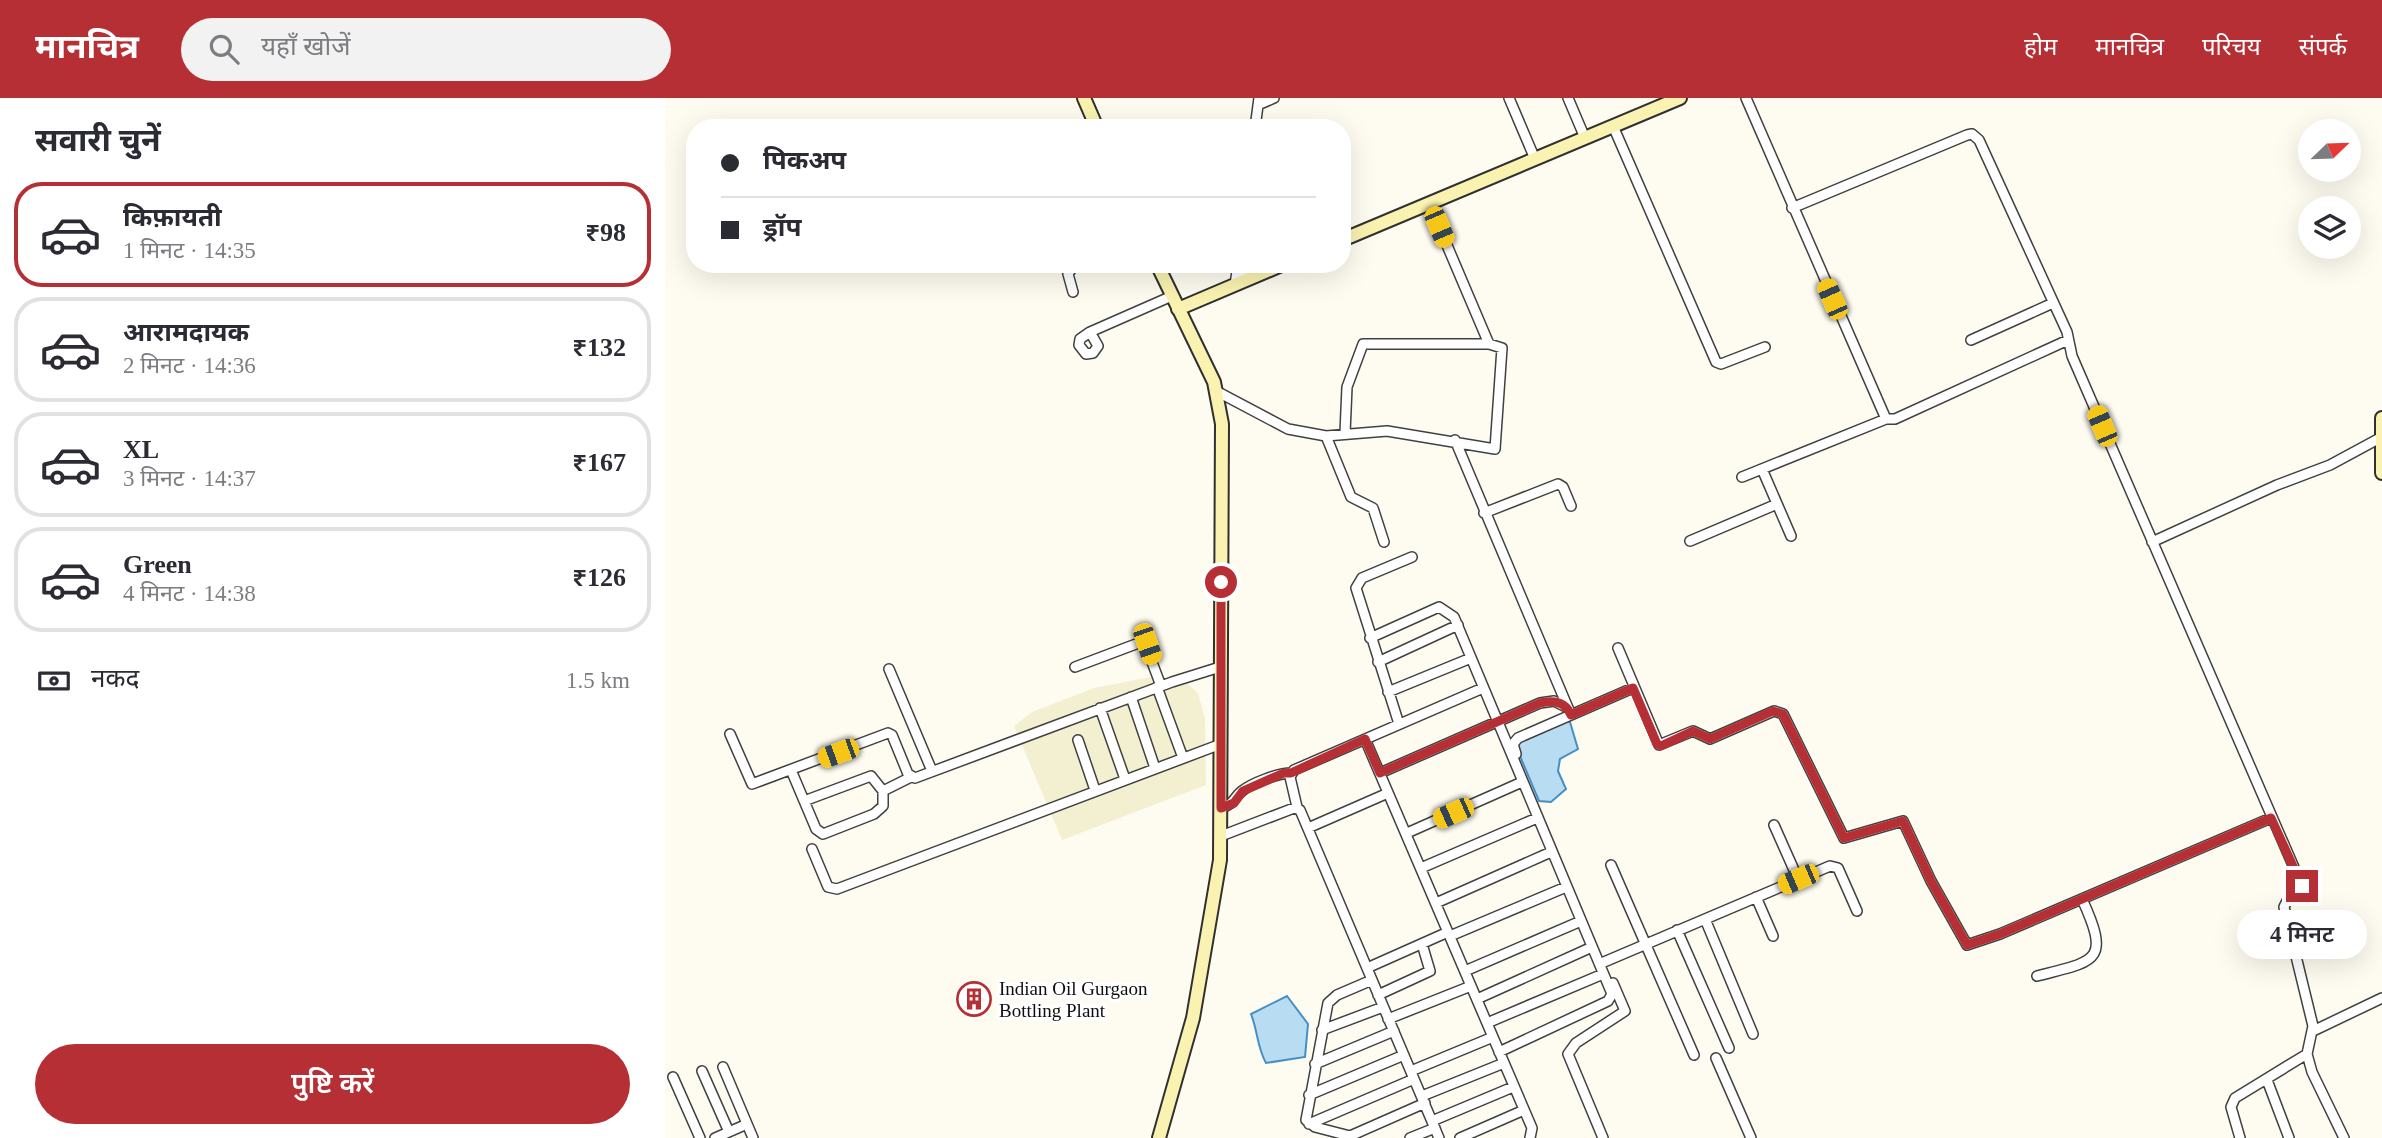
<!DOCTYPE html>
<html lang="hi">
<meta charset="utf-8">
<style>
body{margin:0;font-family:"Times New Roman","Noto Sans Devanagari",serif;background:#f2f2f3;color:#2b2b33;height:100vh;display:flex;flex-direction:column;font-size:26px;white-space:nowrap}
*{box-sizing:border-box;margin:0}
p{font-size:23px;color:#7c7c81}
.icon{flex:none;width:38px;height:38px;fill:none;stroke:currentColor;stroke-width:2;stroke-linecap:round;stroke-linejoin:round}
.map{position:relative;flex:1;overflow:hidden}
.side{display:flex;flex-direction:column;background:#fff;width:665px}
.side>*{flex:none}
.hud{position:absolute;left:21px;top:21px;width:665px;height:154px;border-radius:28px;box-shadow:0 7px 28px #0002;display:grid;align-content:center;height:154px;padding:0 35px;background:#fff}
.needle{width:46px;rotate:67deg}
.controls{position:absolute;left:1633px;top:21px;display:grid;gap:14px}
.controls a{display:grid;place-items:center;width:63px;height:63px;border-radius:50%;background:#fff;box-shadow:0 7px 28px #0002;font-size:35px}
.end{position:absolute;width:32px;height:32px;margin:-16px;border:9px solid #b52f34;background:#fff;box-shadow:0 0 0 4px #fff}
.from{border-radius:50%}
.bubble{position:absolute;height:49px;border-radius:24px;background:#fff;box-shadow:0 7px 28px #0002;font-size:23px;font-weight:600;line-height:49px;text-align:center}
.car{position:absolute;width:21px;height:42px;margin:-21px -10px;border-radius:9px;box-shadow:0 0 5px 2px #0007;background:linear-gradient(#f5c518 24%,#345 0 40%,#f5c518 0 76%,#345 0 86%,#f5c518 0)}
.hud b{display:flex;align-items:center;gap:24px;height:66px;font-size:26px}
.hud b+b{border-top:2px solid #e1e1e2}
.hud i{width:18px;height:18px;background:#2b2b33}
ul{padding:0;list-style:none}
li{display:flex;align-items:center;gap:21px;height:105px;margin:0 14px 10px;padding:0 21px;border:4px solid #e1e1e2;border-radius:28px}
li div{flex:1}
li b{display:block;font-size:26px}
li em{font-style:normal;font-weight:600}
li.current{border-color:#b52f34}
li>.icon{width:63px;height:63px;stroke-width:1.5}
h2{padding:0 35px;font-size:32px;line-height:84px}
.pay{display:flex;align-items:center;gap:18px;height:77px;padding:0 35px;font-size:26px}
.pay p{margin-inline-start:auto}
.primary-button{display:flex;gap:14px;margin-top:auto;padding:14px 35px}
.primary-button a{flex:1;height:80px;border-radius:42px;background:#b52f34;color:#fff;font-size:28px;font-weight:600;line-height:80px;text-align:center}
header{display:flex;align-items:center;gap:42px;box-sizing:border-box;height:98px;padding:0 35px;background:#b52f34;color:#fff}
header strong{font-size:33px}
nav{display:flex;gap:38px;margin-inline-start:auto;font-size:24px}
.search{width:490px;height:63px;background:#f2f2f3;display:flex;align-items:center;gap:18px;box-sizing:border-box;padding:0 24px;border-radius:38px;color:#7c7c81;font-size:26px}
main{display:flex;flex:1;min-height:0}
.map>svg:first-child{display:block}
</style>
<header>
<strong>मानचित्र</strong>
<div class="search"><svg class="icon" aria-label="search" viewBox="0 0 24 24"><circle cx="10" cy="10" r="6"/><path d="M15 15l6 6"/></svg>यहाँ खोजें</div>
<nav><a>होम</a><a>मानचित्र</a><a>परिचय</a><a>संपर्क</a></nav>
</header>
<main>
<section class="side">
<h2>सवारी चुनें</h2>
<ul>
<li class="current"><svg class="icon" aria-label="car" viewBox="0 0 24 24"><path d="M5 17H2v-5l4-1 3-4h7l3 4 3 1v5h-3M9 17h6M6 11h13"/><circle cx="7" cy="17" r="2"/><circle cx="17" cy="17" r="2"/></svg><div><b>किफ़ायती</b><p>1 मिनट · 14:35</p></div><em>₹98</em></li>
<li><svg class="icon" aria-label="car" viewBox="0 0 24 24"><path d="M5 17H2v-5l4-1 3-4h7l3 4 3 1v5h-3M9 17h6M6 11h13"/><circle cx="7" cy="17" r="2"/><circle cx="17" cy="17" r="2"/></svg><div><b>आरामदायक</b><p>2 मिनट · 14:36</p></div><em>₹132</em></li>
<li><svg class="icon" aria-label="car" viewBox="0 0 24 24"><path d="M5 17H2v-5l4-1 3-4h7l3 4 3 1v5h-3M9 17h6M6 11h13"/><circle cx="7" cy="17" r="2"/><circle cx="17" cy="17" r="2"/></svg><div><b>XL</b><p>3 मिनट · 14:37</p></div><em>₹167</em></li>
<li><svg class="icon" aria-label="car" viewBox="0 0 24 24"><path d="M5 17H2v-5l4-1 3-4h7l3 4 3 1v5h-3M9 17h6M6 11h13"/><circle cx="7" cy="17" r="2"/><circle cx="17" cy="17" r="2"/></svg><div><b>Green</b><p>4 मिनट · 14:38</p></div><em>₹126</em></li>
</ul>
<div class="pay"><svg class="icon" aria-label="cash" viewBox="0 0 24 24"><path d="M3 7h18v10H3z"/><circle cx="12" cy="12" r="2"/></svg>नकद<p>1.5 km</p></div>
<div class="primary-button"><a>पुष्टि करें</a></div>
</section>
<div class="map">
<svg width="1717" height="1040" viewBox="0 0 1717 1040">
<rect width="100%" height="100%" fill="#fefcf0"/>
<path fill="#f3f0d2" d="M486,579L517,581L533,595L540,621L541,687L397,742L349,628L367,614L429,590Z"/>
<path fill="#b8dcf2" stroke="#448fc4" stroke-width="2" d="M896,622L905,624L913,651L895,661L893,673L901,691L886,704L874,703L852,651L857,638Z
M622,898L643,926L640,959L601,965C592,949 593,934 586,916Z"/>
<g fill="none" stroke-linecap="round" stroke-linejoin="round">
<g stroke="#414141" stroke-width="12">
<path id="street" d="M844,0L870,61
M903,0L920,40
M1081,0L1221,321H1230L1403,242
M593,7L609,0
M948,28L1051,264L1056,266L1100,249
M590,30L594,0
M764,105L824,246
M1127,110L1302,37L1307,36L1314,42L1402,234L1407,258L1637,788L1638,794L1622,803L1619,809L1648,928L1642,956L1647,974L1679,1040
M574,185L582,166
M570,187L573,166
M408,194L403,176L410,166
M425,234L433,248L428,255L421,256L414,247L415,241L425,234L507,198
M1306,242L1388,205
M553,294L623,331L661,338L686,399L708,410L719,444
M661,338L722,333L830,351L837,250L824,246H698L682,289L680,335
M790,342L906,617
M1097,371L1126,438
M1077,379L1221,321
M819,415L893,386L898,389L906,408
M1025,443L1112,406
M1487,444L1612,387L1665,367L1715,340
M705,540L774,509L789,519L947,896L943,903L834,954
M953,550L994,647L1028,633L1045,641L1109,613L1118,616L1179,740L1238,723L1266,783L1302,847L1335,836L1606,720
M713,564L793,527
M410,569L479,543L496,588
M224,571L267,673
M492,589L518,660
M723,594L806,560
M466,599L490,670
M435,610L460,681
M734,626L691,490L697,480L747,459
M65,636L87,686L223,635L227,637L243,676L250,680L507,584L555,569
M700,641L867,1030L865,1040
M413,642L430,692
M851,656L848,646L853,640L968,590
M126,672L151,731L158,736L209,716L218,708V693L246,679
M715,675L875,605L889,603L903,610
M139,703L206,678L218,693
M632,709L625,679L629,672L818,590
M556,710C571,705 567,701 577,693C587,685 613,675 626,675
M1109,727L1133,781
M643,730L723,695
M742,735L857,684
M556,738L629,710L635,712L774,1040
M147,751L163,789L172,791L556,646
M946,767L1029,957
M756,770L872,720
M1091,799L1108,838
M771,805L886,754
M1040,821L1088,936
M1012,832L1064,950
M785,838L901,789
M939,864L1165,768L1173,770L1192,813
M702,870L783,834
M800,873L916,823
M1372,878C1431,863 1446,864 1417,801
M707,882L672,897L663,905L641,1022L650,1029L685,1038L760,1005
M713,897L765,873L757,846
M812,901L927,849
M723,921L806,888
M822,925L938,876
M657,932L718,909
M1648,933L1717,900
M1051,960L1086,1040
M650,966L729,933
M58,969L88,1040
M37,973L64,1034
M746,973L828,939
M8,979L35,1040
M1602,982L1624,1040
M644,997L739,957
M757,998L839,965
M767,1023L848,989
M644,1026L749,981
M50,1040L82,1026
M745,1040L770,1030
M795,1040L859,1012
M938,1040L903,956L911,945L960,913L948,885
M1575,1040L1566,1009L1570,1000L1642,956"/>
</g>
<g stroke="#303030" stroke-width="16">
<path id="secondary" d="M419,0L432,30
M677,142L1015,0
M492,166L549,284L557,326L555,762L528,920L494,1040
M513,211L619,166
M1717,320V375"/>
</g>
<use href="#street" stroke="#fff" stroke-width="9"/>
<use href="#secondary" stroke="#f9f2b0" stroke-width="12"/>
</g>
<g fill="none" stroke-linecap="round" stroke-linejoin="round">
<path stroke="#b52f34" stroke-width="9" d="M556,484V710L569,705L578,693L619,675H626L700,641L715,675L875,605C888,602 900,603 906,617L968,590L992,646L996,648L1028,633L1045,641L1108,613L1118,616L1179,740L1238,723L1266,783L1302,847L1335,836L1606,720L1637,788"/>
</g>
<defs>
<g id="building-ring" transform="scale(1.75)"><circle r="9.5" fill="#fff" stroke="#b52f34" stroke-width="1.5"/><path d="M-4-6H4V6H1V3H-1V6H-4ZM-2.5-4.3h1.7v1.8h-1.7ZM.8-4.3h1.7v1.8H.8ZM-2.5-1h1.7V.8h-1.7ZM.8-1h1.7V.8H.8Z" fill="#b52f34"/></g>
</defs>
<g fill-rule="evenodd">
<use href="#building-ring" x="309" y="901"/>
</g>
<g text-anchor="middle" stroke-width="7" stroke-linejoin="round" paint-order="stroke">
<g font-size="19" fill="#0e0e0e" stroke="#fff" text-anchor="start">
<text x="334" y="897">Indian Oil Gurgaon<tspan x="334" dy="22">Bottling Plant</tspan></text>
</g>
</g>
</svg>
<div class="controls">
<a><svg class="needle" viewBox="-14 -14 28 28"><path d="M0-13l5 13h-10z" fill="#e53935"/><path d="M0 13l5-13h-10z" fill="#7c7c81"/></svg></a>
<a><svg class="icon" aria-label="layers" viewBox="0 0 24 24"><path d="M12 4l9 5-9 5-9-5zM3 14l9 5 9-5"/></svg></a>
</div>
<i class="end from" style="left:556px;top:484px"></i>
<i class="end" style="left:1637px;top:788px"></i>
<div class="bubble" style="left:1572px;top:812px;width:130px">4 मिनट</div>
<i class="car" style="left:774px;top:129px;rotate:157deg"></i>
<i class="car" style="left:1167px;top:201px;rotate:336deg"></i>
<i class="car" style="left:1437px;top:328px;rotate:337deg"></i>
<i class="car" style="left:482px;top:546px;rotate:161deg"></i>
<i class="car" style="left:173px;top:655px;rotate:250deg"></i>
<i class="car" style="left:788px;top:715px;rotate:246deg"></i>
<i class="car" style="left:1133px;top:781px;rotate:247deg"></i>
<div class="hud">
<b><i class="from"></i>पिकअप</b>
<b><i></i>ड्रॉप</b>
</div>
</div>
</main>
